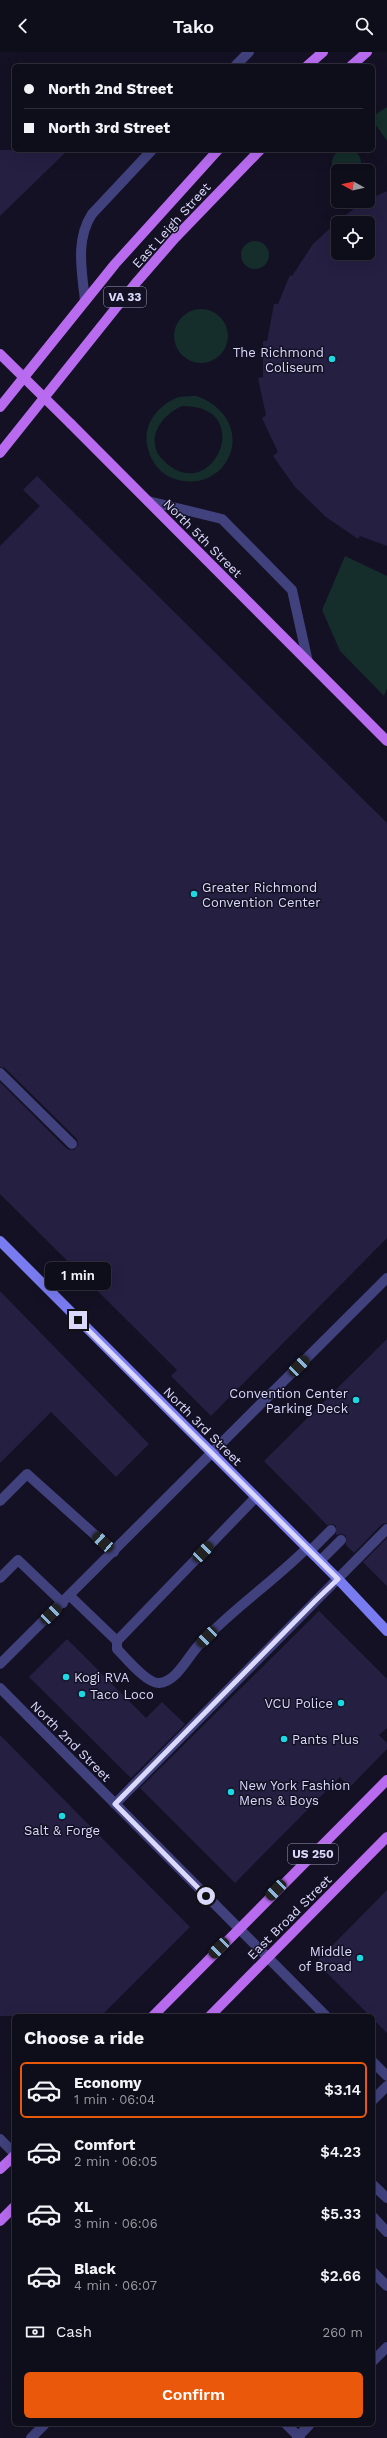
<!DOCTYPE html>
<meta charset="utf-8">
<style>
body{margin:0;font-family:"Work Sans",sans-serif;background:#171623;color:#f1f3f6;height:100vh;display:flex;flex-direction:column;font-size:15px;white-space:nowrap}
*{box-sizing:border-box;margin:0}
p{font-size:13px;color:#9b9ca2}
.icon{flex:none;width:22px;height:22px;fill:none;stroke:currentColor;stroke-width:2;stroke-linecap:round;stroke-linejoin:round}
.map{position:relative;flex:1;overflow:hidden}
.details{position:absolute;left:12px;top:1962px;width:363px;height:412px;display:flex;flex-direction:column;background:#0e0d1a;border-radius:6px;box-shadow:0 4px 16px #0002,0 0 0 1px #2e2d39}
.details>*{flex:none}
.top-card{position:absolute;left:12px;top:12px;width:363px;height:88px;border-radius:6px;box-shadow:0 4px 16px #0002,0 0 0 1px #2e2d39;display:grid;align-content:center;height:88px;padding:0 12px;background:#0e0d1a}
.needle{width:26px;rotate:278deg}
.fabs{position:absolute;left:331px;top:112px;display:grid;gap:8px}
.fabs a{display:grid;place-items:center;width:44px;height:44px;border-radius:6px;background:#0e0d1a;box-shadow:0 4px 16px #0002,0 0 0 1px #2e2d39;font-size:20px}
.end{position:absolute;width:18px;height:18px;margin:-9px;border:5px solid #dad8fb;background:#111;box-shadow:0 0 0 2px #111}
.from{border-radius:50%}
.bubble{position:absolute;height:28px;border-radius:6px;background:#0e0d1a;box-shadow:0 4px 16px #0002,0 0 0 1px #2e2d39;font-size:13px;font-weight:600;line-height:28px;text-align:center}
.car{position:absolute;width:12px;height:24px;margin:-12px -6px;border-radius:5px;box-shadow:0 0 3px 1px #0007;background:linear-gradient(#222 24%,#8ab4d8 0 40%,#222 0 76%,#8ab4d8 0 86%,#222 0)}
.top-card b{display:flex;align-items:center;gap:14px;height:38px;font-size:15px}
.top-card b+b{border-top:1px solid #2e2d39}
.top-card i{width:10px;height:10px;background:#f1f3f6}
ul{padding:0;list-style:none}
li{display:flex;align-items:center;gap:12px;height:56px;margin:0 8px 6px;padding:0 4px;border:2px solid transparent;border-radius:6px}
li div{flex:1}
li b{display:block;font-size:15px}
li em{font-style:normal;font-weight:600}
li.active{border-color:#ea580c}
li>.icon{width:36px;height:36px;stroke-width:1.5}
h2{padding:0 12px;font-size:18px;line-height:48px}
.pay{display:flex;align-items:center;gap:10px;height:44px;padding:0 12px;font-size:15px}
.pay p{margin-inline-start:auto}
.action{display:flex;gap:8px;margin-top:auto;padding:8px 12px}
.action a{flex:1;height:46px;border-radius:6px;background:#ea580c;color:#fff;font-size:16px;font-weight:600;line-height:46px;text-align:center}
header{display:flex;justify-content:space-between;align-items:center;height:52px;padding:0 12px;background:#0e0d1a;font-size:18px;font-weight:600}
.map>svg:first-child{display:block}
</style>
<header><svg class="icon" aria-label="back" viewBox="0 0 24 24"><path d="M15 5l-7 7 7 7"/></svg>Tako<svg class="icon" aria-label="search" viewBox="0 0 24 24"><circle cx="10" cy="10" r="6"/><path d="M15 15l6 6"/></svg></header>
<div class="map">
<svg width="387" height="2386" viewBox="0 0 387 2386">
<rect width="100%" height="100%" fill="#131123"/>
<path fill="#152d2b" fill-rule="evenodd" d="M387,55V89L373,69V64Z
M340,98H354C361,104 363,110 359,119H338V124C329,116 330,104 340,98Z
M241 203a14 14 0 1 1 28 0a14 14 0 1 1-28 0Z
M174 284a27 27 0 1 1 54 0a27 27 0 1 1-54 0Z
M197,344C263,370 227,447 172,426C161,422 151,410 148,397C141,374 158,352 179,345C184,344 191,344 197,344ZM182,354C258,353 212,456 164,409C143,389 161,363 182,354Z
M345,504L387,524V637L384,644L340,599L322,558Z"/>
<path fill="#251f42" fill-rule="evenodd" d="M0,98H68L0,164Z
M387,139V494L360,484L358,487L326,465L295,435L273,404L278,400L262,366L266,363L258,326L263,325V289H267L274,252H278L290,223L292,224L313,192L339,168L365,149ZM338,171H368V201H338Z
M37,424L387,771V1186L211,1364L171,1324L177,1318L0,1142V1030L67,1097L74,1098L78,1093L77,1087L5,1016L0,1015V494L40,454L23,438Z
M0,1239L149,1392L116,1425L51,1360L0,1411Z
M387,1287V1471L382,1472L354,1501L346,1493V1484L342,1482L336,1483V1474L332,1472L327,1473L264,1409Z
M387,1486V1534L363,1510Z
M319,1559L387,1627V1676L379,1683L387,1691V1697L350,1735L340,1725L235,1831L140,1736Z
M67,1587L146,1666L162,1650L185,1672L131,1726L29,1625Z
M0,1683L190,1875L101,1964H0Z
M387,1838V1981L373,1967V1964H370L316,1910Z"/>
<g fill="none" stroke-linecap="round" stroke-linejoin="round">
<path stroke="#41417d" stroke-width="10" d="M235,14L249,0
M85,249C82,219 75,188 92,162L152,98
M148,449L222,467L292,538L308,610
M0,1021L72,1092
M256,1445L117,1589V1597C126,1606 147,1632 159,1631C176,1630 187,1606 198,1594C231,1558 272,1531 307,1496
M0,1449L27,1422L114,1500
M310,1499L331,1478
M320,1509L341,1488
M0,1526L18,1508L63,1551
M70,1544L117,1589
M115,1752L387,1477
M373,2048L387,2034
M373,2133L387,2146
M373,2165L387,2180
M373,2220L387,2234
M31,2386L45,2372"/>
<path stroke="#41417d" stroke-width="10" d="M0,1612L387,1226
M0,1636L326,1964
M373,2010L387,2024
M0,2087L14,2101
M373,2309L387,2295
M286,2372L300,2386
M297,2386L310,2372"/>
<path stroke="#797bf0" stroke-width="10" d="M0,1189L338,1527L387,1579"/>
<path stroke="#b86bef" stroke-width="10" d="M307,14L323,0
M351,14L367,0
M0,355L115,212L218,98
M71,372L387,689
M0,401L135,232L175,186L260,98
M153,1964L387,1728
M210,1964L387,1785
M0,2117L14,2104
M0,2169L14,2155"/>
<path stroke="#b86bef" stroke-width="10" d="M0,302L71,372"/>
</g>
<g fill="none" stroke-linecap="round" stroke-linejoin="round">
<path stroke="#dad8fb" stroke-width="5" d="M78,1268L338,1527L316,1548L115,1752L206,1844"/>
</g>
<g fill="#19d9e5" stroke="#131123" stroke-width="1.5">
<circle cx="332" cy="307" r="4"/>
<circle cx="194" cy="842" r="4"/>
<circle cx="356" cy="1348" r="4"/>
<circle cx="66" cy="1625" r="4"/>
<circle cx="82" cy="1642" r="4"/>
<circle cx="341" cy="1651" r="4"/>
<circle cx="284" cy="1687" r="4"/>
<circle cx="231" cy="1740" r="4"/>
<circle cx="62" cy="1764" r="4"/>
<circle cx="360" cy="1906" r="4"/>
</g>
<g text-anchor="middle" stroke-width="3" stroke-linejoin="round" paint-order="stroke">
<g fill="#131123" stroke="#9e9cba" stroke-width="1">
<rect x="104" y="235" width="42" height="20" rx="3"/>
<rect x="288" y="1792" width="50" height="20" rx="3"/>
</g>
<g font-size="12" font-weight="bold" fill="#dad8fb">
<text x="125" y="249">VA 33</text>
<text x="313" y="1806">US 250</text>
</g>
<g font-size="13" fill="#dad8fb" stroke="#131123">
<text transform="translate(171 173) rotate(-48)" y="5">East Leigh Street</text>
<text transform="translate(203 486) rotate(45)" y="5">North 5th Street</text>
<text transform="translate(203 1374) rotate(45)" y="5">North 3rd Street</text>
<text transform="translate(71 1689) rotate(45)" y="5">North 2nd Street</text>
<text transform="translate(289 1865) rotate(-45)" y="5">East Broad Street</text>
</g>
<g font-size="13" fill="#dad8fb" stroke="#131123" text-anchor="start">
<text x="324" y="305" text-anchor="end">The Richmond<tspan x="324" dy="15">Coliseum</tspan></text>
<text x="202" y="840">Greater Richmond<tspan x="202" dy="15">Convention Center</tspan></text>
<text x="348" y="1346" text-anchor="end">Convention Center<tspan x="348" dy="15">Parking Deck</tspan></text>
<text x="74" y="1630">Kogi RVA</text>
<text x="90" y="1647">Taco Loco</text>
<text x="333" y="1656" text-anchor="end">VCU Police</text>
<text x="292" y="1692">Pants Plus</text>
<text x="239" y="1738">New York Fashion<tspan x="239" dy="15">Mens &amp; Boys</tspan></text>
<text x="62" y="1783" text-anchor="middle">Salt &amp; Forge</text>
<text x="352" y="1904" text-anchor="end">Middle<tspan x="352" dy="15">of Broad</tspan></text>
</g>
</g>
</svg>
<div class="fabs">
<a><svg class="needle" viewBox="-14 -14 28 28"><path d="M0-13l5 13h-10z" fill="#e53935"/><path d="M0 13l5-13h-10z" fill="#9b9ca2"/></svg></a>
<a><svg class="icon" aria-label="locate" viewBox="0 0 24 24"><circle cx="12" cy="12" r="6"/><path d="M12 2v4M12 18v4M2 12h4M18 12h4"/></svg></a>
</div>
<i class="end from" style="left:206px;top:1844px"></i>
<i class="end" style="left:78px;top:1268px"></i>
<div class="bubble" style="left:45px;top:1210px;width:66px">1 min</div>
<i class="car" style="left:299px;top:1314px;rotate:45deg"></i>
<i class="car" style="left:103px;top:1490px;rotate:312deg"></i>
<i class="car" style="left:203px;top:1500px;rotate:44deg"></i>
<i class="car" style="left:51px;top:1562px;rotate:46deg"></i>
<i class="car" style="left:207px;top:1585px;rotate:225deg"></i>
<i class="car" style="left:276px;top:1838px;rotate:225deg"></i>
<i class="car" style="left:219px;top:1896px;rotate:225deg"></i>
<div class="top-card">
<b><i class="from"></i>North 2nd Street</b>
<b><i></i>North 3rd Street</b>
</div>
<section class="details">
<h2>Choose a ride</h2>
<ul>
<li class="active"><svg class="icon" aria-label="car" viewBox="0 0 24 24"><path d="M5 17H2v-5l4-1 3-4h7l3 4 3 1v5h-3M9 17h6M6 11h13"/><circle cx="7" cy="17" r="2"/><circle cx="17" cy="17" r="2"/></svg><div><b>Economy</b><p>1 min · 06:04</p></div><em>$3.14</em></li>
<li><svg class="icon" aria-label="car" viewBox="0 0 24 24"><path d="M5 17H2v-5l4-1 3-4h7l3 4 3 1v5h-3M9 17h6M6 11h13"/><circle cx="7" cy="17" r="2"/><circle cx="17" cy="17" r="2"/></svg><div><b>Comfort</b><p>2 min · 06:05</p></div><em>$4.23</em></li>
<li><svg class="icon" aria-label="car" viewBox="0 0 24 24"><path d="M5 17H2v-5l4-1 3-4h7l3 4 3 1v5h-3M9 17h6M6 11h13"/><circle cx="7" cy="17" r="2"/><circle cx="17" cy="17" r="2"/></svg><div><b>XL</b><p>3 min · 06:06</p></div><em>$5.33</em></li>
<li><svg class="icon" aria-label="car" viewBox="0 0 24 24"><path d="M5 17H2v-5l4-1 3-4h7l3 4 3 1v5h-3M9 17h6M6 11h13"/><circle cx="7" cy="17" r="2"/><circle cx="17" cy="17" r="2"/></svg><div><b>Black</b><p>4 min · 06:07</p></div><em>$2.66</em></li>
</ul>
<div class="pay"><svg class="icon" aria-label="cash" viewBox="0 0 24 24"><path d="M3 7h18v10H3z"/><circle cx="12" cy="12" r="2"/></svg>Cash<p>260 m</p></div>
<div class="action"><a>Confirm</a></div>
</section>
</div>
